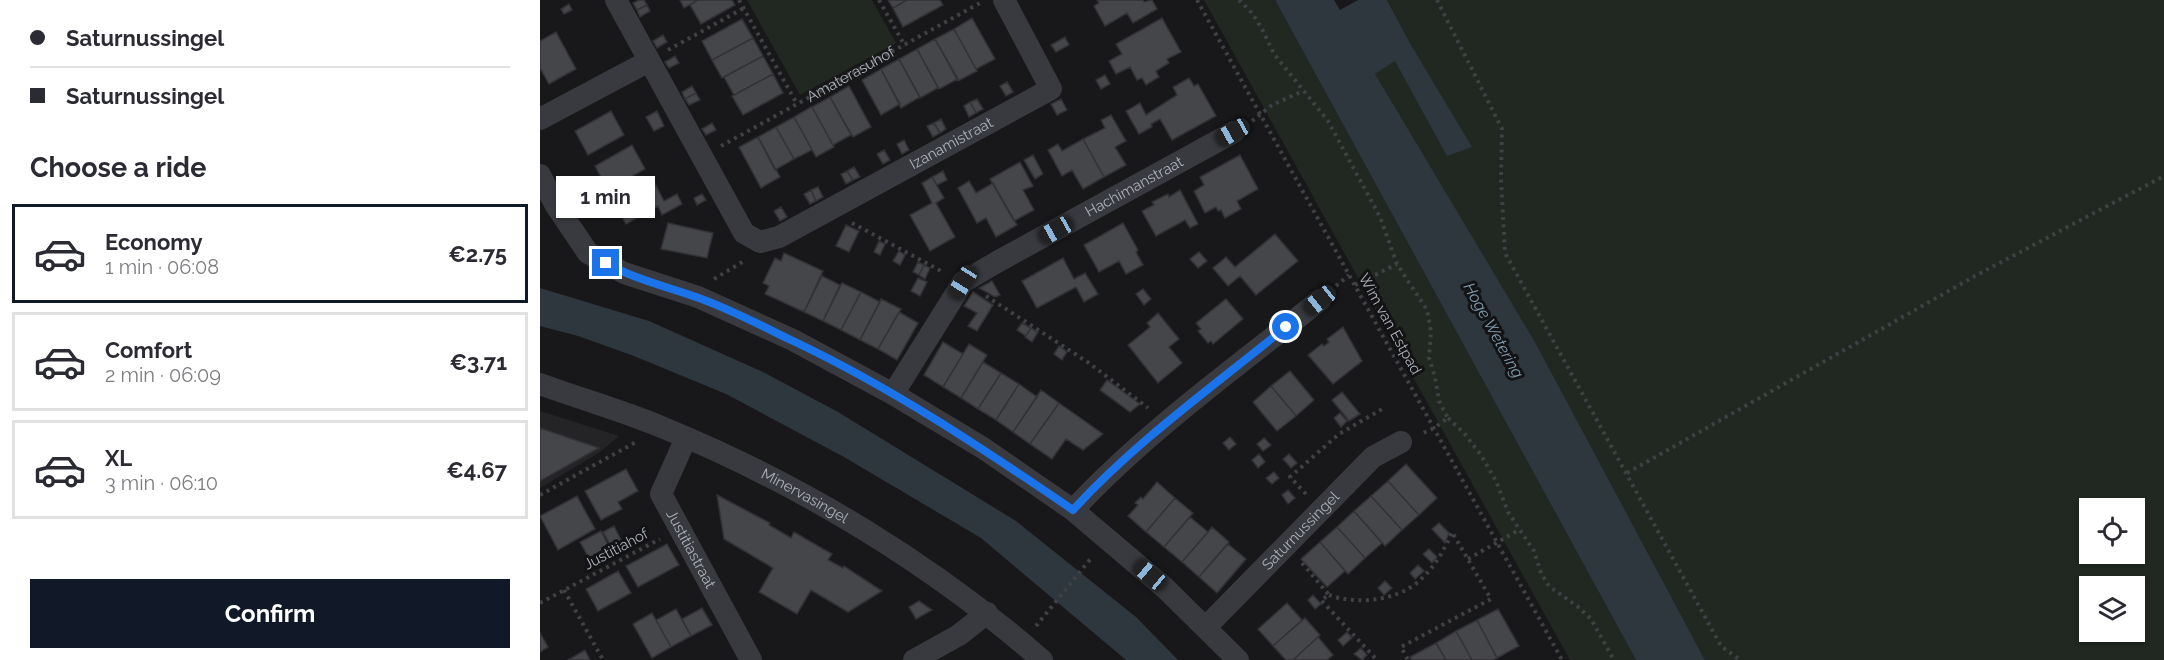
<!DOCTYPE html>
<meta charset="utf-8">
<style>
body{margin:0;font-family:Raleway,sans-serif;background:#f7f7f7;color:#2b2b33;height:100vh;display:flex;flex-direction:column;font-size:22px;white-space:nowrap}
*{box-sizing:border-box;margin:0}
p{font-size:20px;color:#7c7c81}
.icon{flex:none;width:33px;height:33px;fill:none;stroke:currentColor;stroke-width:2;stroke-linecap:round;stroke-linejoin:round}
.map{position:relative;flex:1;overflow:hidden}
.details{display:flex;flex-direction:column;background:#fff;width:540px}
.details>*{flex:none}
.banner{display:grid;align-content:center;height:132px;padding:0 30px;background:#fff}
.controls{position:absolute;left:1539px;top:498px;display:grid;gap:12px}
.controls a{display:grid;place-items:center;width:66px;height:66px;border-radius:0px;background:#fff;box-shadow:0 2px 4px #0004;font-size:30px}
.end{position:absolute;width:27px;height:27px;margin:-14px;border:8px solid #1a73e8;background:#fff;box-shadow:0 0 0 3px #fff}
.from{border-radius:50%}
.bubble{position:absolute;height:42px;border-radius:0px;background:#fff;box-shadow:0 2px 4px #0004;font-size:20px;font-weight:700;line-height:42px;text-align:center}
.car{position:absolute;width:18px;height:36px;margin:-18px -9px;border-radius:8px;box-shadow:0 0 4px 2px #0007;background:linear-gradient(#222 24%,#8ab4d8 0 40%,#222 0 76%,#8ab4d8 0 86%,#222 0)}
.banner b{display:flex;align-items:center;gap:21px;height:57px;font-size:22px}
.banner b+b{border-top:2px solid #e1e1e2}
.banner i{width:15px;height:15px;background:#2b2b33}
ul{padding:0;list-style:none}
li{display:flex;align-items:center;gap:18px;height:99px;margin:0 12px 9px;padding:0 18px;border:3px solid #e1e1e2;border-radius:0px}
li div{flex:1}
li b{display:block;font-size:22px}
li em{font-style:normal;font-weight:700}
li.current{border-color:#111827}
li>.icon{width:54px;height:54px;stroke-width:1.5}
h2{padding:0 30px;font-size:27px;line-height:72px}
.primary-button{display:flex;gap:12px;margin-top:auto;padding:12px 30px}
.primary-button a{flex:1;height:69px;border-radius:0px;background:#111827;color:#fff;font-size:24px;font-weight:700;line-height:69px;text-align:center}
main{display:flex;flex:1;min-height:0}
.map>svg:first-child{display:block}
</style>
<main>
<section class="details">
<div class="banner">
<b><i class="from"></i>Saturnussingel</b>
<b><i></i>Saturnussingel</b>
</div>
<h2>Choose a ride</h2>
<ul>
<li class="current"><svg class="icon" aria-label="car" viewBox="0 0 24 24"><path d="M5 17H2v-5l4-1 3-4h7l3 4 3 1v5h-3M9 17h6M6 11h13"/><circle cx="7" cy="17" r="2"/><circle cx="17" cy="17" r="2"/></svg><div><b>Economy</b><p>1 min · 06:08</p></div><em>€2.75</em></li>
<li><svg class="icon" aria-label="car" viewBox="0 0 24 24"><path d="M5 17H2v-5l4-1 3-4h7l3 4 3 1v5h-3M9 17h6M6 11h13"/><circle cx="7" cy="17" r="2"/><circle cx="17" cy="17" r="2"/></svg><div><b>Comfort</b><p>2 min · 06:09</p></div><em>€3.71</em></li>
<li><svg class="icon" aria-label="car" viewBox="0 0 24 24"><path d="M5 17H2v-5l4-1 3-4h7l3 4 3 1v5h-3M9 17h6M6 11h13"/><circle cx="7" cy="17" r="2"/><circle cx="17" cy="17" r="2"/></svg><div><b>XL</b><p>3 min · 06:10</p></div><em>€4.67</em></li>
</ul>
<div class="primary-button"><a>Confirm</a></div>
</section>
<div class="map">
<svg width="1624" height="660" viewBox="0 0 1624 660">
<rect width="100%" height="100%" fill="#18181a"/>
<path fill="#242427" d="M0,411L79,436L60,452L0,488Z"/>
<path fill="#202821" fill-rule="evenodd" d="M207,0H332L356,43L260,95Z
M664,0H735L1096,660H1030Z
M847,0H1624V660H1165L995,342L834,74L855,61L871,45ZM1550,508H1594V554H1550ZM1550,586H1594V632H1550Z"/>
<path fill="#2e373d" d="M735,0H794L800,10L818,0H847L871,45L932,147L907,156L855,61L835,74L995,342L1165,660H1096Z
M0,288L109,321L223,372L298,412L476,521L596,617L638,660H586L441,538L304,457L186,394L94,356L38,336L0,326Z"/>
<path fill="#45464a" stroke="#323236" stroke-width="1.5" d="M99,0H104L107,5L97,10L93,3Z
M140,0H158L144,8Z
M158,0H192L195,5L161,24L150,5Z
M348,0H367L353,8Z
M367,0H400L403,5L363,27L353,8Z
M557,0H603L604,2L612,0L617,9L593,23L587,13L565,26L554,6L559,3Z
M29,4L32,10L24,14L21,9Z
M107,5L110,11L100,17L97,10Z
M432,18L455,59L436,69L414,29Z
M622,18L641,52L627,59L629,63L616,71L619,77L606,85L602,78L597,80L590,67L576,74L569,61L582,54L576,44Z
M202,19L213,38L172,60L162,41Z
M414,29L437,71L418,81L395,39Z
M16,32L36,69L9,84L0,68V41Z
M123,35L127,42L117,48L113,41Z
M525,37L529,45L516,52L511,45Z
M213,38L223,56L182,78L172,60Z
M395,39L418,79L399,89L377,49Z
M377,49L398,88L380,98L359,59Z
M135,56L139,63L129,68L125,62Z
M223,56L233,74L194,95L184,77Z
M359,59L380,97L361,108L341,69Z
M341,69L360,104L341,115L322,80Z
M233,74L243,93L203,115L192,96Z
M565,75L570,84L561,89L556,80Z
M649,78L654,86L658,84L676,116L632,140L620,119L611,124L612,127L599,134L586,111L600,103L606,115L637,95L633,87Z
M467,82L473,92L466,96L460,86Z
M152,86L156,93L145,99L142,92Z
M309,86L331,127L313,137L290,97Z
M156,93L160,100L149,105L145,99Z
M290,97L311,135L293,145L272,107Z
M437,99L443,109L436,113L430,102Z
M521,99L527,110L517,115L511,104Z
M430,102L436,113L429,117L424,106Z
M271,107H272L294,147L276,157L254,117Z
M71,111L84,135L48,155L35,131Z
M117,111L124,126L114,131L106,117Z
M571,115L586,141L575,147L586,165L564,177L543,139L565,128L561,120Z
M254,117L272,150L254,159L236,127Z
M401,119L406,129L400,133L394,123Z
M172,123L176,130L166,135L162,129Z
M394,123L400,133L393,137L387,126Z
M236,127L254,159L235,170L218,137Z
M218,137L240,177L221,188L199,147Z
M543,139L564,177L543,189L532,170L522,176L508,150L518,144L522,151Z
M364,140L369,150L362,154L357,144Z
M92,145L105,169L68,190L55,166Z
M344,150L350,160L343,164L337,154Z
M493,155L503,174L495,179L484,160Z
M700,155L718,189L697,201L701,209L685,218L681,210L678,211L676,207L665,213L654,191L664,185L660,177Z
M480,162L493,186L483,190L494,210L474,221L450,179Z
M314,167L320,177L313,180L307,171Z
M307,171L313,180L306,184L301,174Z
M403,171L407,180L397,185L392,177Z
M392,177L404,198L396,203L415,237L390,251L370,215L392,203L382,183Z
M112,178L124,201L137,194L142,204L122,215L118,206L86,224L73,200Z
M429,181L436,193L453,183L477,225L456,237L446,218L437,223L418,188Z
M278,187L283,197L276,201L271,190Z
M271,190L276,201L270,204L264,194Z
M640,190L658,224L650,228L645,220L616,236L602,211L614,205L612,202L628,194L629,197Z
M162,194L166,200L157,205L154,198Z
M241,207L247,217L240,221L234,211Z
M128,223L173,233L167,258L121,249Z
M583,223L598,250L596,252L603,265L586,274L579,261L559,272L544,245Z
M306,225L319,231L309,252L296,246Z
M735,234L758,261L716,295L700,276L688,286L673,268L686,257L695,267Z
M339,241L345,244L340,255L334,252Z
M359,251L365,255L360,265L353,261Z
M659,252L667,261L658,268L650,259Z
M244,253L283,271L264,312L225,294L229,286L223,283L235,258L241,261Z
M523,258L534,279L545,273L558,294L544,302L536,287L497,308L482,281Z
M378,262L384,265L379,275L373,272Z
M384,265L390,268L385,279L379,275Z
M282,276L300,285L283,321L264,312Z
M378,278L387,282L380,296L371,291Z
M452,281L460,295L455,297L439,288Z
M302,283L321,292L301,330L283,321Z
M603,289L611,299L604,305L596,294Z
M321,292L340,302L320,340L301,330Z
M433,292L453,305L437,331L428,326L437,313L424,306Z
M341,299L361,309L338,349L320,340Z
M686,299L703,319L673,344L671,341L668,343L658,331L661,329L656,323Z
M359,312L378,323L357,360L338,349Z
M618,313L639,339L629,347L642,363L618,383L588,345L610,327L607,323Z
M482,323L491,328L486,336L477,330Z
M803,327L822,361L793,384L768,355L782,344L784,346L789,342L787,339Z
M491,328L498,332L492,342L485,337Z
M403,342L423,354L403,387L384,375Z
M429,344L447,355L421,398L403,387Z
M519,346L527,352L522,360L514,354Z
M443,362L461,373L438,409L421,398Z
M750,371L774,400L756,416L731,386Z
M461,373L479,384L456,420L438,409Z
M567,380L600,404L590,412L560,390Z
M479,384L497,397L473,432L456,420Z
M731,386L756,416L737,431L713,402Z
M501,390L519,403L490,444L473,432Z
M802,392L820,414L809,421L792,400Z
M519,403L563,434L543,450L526,439L512,459L490,444Z
M800,413L807,421L801,427L794,418Z
M0,428L59,448L0,481Z
M690,437L696,444L689,450L683,443Z
M724,438L731,445L723,451L717,444Z
M719,454L725,462L718,468L712,460Z
M749,454L757,463L751,468L743,459Z
M866,464L897,498L879,515L848,481Z
M86,469L98,491L78,502L82,509L61,520L45,491Z
M734,472L739,478L732,484L726,478Z
M848,481L879,515L862,530L831,496Z
M617,482L635,498L606,532L588,516L598,505L595,503L601,497L603,499Z
M748,490L755,498L748,504L742,495Z
M177,495L230,523L229,525L251,538L254,532L292,554L288,560L303,568L304,566L342,591L308,612L271,590L257,614L219,592L233,568L184,539Z
M37,496L55,529L18,550L0,516Z
M831,496L862,530L845,546L814,511Z
M635,498L653,513L624,547L606,532Z
M814,511L842,543L825,558L797,527Z
M650,517L668,532L642,562L624,547Z
M899,523L909,533L905,543L892,529Z
M74,526L81,540L71,546L63,532Z
M672,527L689,542L659,577L642,562Z
M797,527L825,558L808,574L780,542Z
M61,531L69,547L49,558L40,542Z
M780,542L805,571L787,587L761,559Z
M127,544L139,565L98,587L86,566Z
M688,544L706,559L677,593L659,577Z
M889,549L897,557L892,563L883,554Z
M878,565L884,571L875,579L870,573Z
M78,571L91,593L58,611L46,589Z
M845,581L852,588L844,595L838,588Z
M773,595L781,604L775,609L768,600Z
M379,601L392,610L376,619L369,607Z
M747,603L762,620L733,646L718,629Z
M162,608L172,625L151,636L142,619Z
M136,609L151,636L131,647L116,620Z
M958,609L979,646L957,658L937,620Z
M112,613L131,647L112,658L93,624Z
M765,618L780,635L753,660H746L733,646Z
M937,620L957,658L953,660H932L916,631Z
M916,631L932,660H906L896,643Z
M807,632L812,638L803,646L798,640Z
M0,633L8,647L0,652Z
M778,637L793,655L787,660H753Z
M896,643L906,660H872L870,657Z
M821,648L827,655L822,660L814,654Z
M45,650L50,660H28Z"/>
<g fill="none" stroke-linecap="round" stroke-linejoin="round">
<g stroke="#3f4145" stroke-width="4" stroke-dasharray="3 4.5" stroke-linecap="butt">
<path d="M199,0L257,104"/>
<path d="M339,0L365,46"/>
<path d="M657,0L1022,660"/>
<path d="M699,0L712,13L721,27L734,54L788,121L840,217L857,264L887,310L891,331L889,358L895,377L899,401L908,418L894,428L881,434"/>
<path d="M897,0L962,129L961,179L965,253L1181,646L1200,660"/>
<path d="M128,50L204,8"/>
<path d="M712,121L732,105L763,91"/>
<path id="s1" d="M181,146L440,3"/>
<path d="M312,223L403,272"/>
<path d="M174,279L204,261"/>
<path d="M815,285L857,264"/>
<path d="M796,286L809,275"/>
<path d="M446,296L549,363L608,408"/>
<path d="M908,418L924,433L941,455L956,481L968,512L994,551L1001,573L1009,586L1038,607L1051,619L1074,660"/>
<path d="M1087,473L1435,276L1624,176"/>
<path d="M766,494L750,477L799,434L844,408"/>
<path d="M0,495L96,442"/>
<path d="M928,559L979,530"/>
<path d="M762,563L789,595L781,600L837,660"/>
<path d="M24,590L63,660"/>
<path d="M789,595C816,605 855,601 878,582C894,568 904,551 912,532L951,599L861,647L868,660"/>
<path d="M0,603L120,539"/>
<path d="M496,626L552,557"/>
</g>
<g stroke="#393a3f" stroke-width="22">
<path id="s2" d="M76,0L204,233L220,242L239,237L511,89L464,0"/>
<path d="M0,119L109,61"/>
<path d="M0,175L15,204L48,253L84,273L158,297L253,340L353,394L443,448L533,510L625,588L698,660"/>
<path id="s3" d="M0,384C41,399 84,411 124,428C260,484 391,563 502,660"/>
<path id="s4" d="M353,394L423,282L457,262L694,132"/>
<path id="s5" d="M146,438L121,494L211,660"/>
<path d="M533,510C604,433 698,366 780,300"/>
<path id="s6" d="M666,627L833,457L861,442"/>
<path d="M374,660L419,635L447,613"/>
</g>
</g>
<g fill="none" stroke-linecap="round" stroke-linejoin="round">
<path stroke="#1a73e8" stroke-width="8" d="M66,263C94,279 125,286 156,297C188,308 220,325 251,340C351,387 442,448 533,510C596,441 674,386 746,327"/>
</g>
<g text-anchor="middle" stroke-width="6" stroke-linejoin="round" paint-order="stroke">
<g font-size="15" fill="#abb0b9" stroke="#131315">
<text dy="5" stroke="none"><textPath href="#s1" startOffset="148">Amaterasuhof</textPath></text>
<text dy="5" stroke="none"><textPath href="#s2" startOffset="500">Izanamistraat</textPath></text>
<text dy="5" stroke="none"><textPath href="#s4" startOffset="328">Hachimanstraat</textPath></text>
<text transform="translate(850 324) rotate(61)" y="5">Wim van Estpad</text>
<text dy="5" stroke="none"><textPath href="#s3" startOffset="288">Minervasingel</textPath></text>
<text dy="5" stroke="none"><textPath href="#s6" startOffset="135">Saturnussingel</textPath></text>
<text transform="translate(76 549) rotate(-28)" y="5">Justitiahof</text>
<text dy="5" stroke="none"><textPath href="#s5" startOffset="124">Justitiastraat</textPath></text>
</g>
<g font-size="16" font-style="italic" fill="#839eb2" stroke="#131315">
<text transform="translate(954 330) rotate(61)" y="6">Hoge Wetering</text>
</g>
</g>
</svg>
<div class="controls">
<a><svg class="icon" aria-label="locate" viewBox="0 0 24 24"><circle cx="12" cy="12" r="6"/><path d="M12 2v4M12 18v4M2 12h4M18 12h4"/></svg></a>
<a><svg class="icon" aria-label="layers" viewBox="0 0 24 24"><path d="M12 4l9 5-9 5-9-5zM3 14l9 5 9-5"/></svg></a>
</div>
<i class="end from" style="left:746px;top:327px"></i>
<i class="end" style="left:66px;top:263px"></i>
<div class="bubble" style="left:16px;top:176px;width:99px">1 min</div>
<i class="car" style="left:693px;top:132px;rotate:241deg"></i>
<i class="car" style="left:516px;top:230px;rotate:241deg"></i>
<i class="car" style="left:423px;top:282px;rotate:212deg"></i>
<i class="car" style="left:780px;top:300px;rotate:231deg"></i>
<i class="car" style="left:610px;top:575px;rotate:310deg"></i>
</div>
</main>
